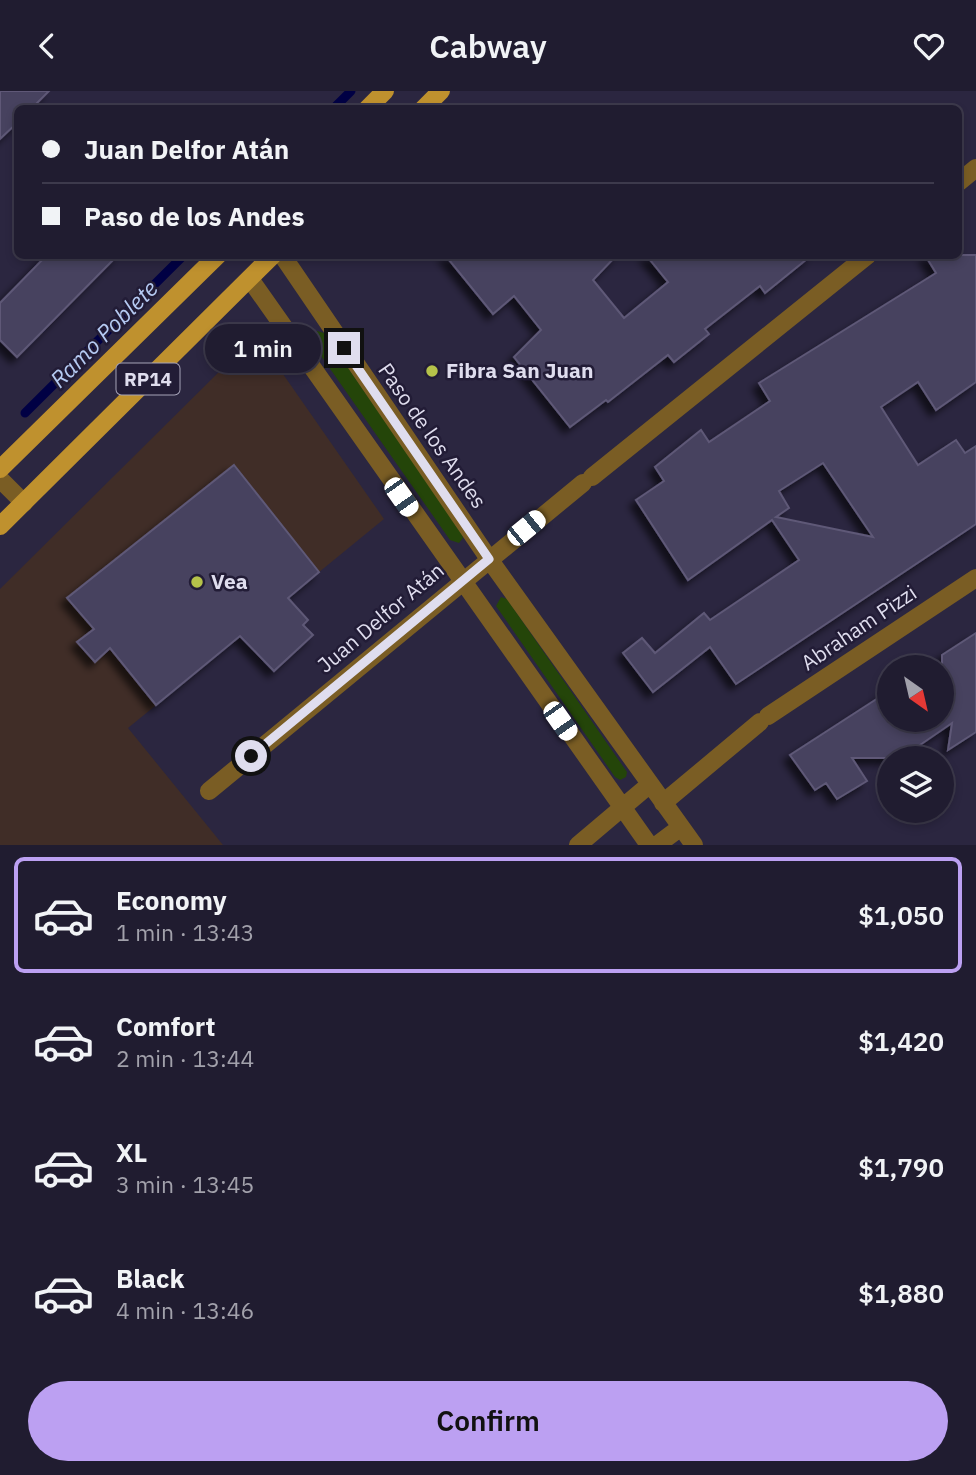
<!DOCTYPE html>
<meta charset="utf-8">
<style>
body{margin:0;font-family:"IBM Plex Sans",sans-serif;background:#2d293c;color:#f1f3f6;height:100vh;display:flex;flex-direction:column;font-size:26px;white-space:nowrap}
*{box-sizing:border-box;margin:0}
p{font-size:23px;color:#a2a1ab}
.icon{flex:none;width:38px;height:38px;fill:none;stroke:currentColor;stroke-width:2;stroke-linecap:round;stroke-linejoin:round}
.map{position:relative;height:754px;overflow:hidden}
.side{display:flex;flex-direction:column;background:#201c30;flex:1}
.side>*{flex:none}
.guide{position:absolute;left:14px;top:14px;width:948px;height:154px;border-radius:10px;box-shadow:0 4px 10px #0003,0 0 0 2px #3d3a4c;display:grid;align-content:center;height:154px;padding:0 28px;background:#201c30}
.needle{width:46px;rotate:146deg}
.fabs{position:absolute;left:877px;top:564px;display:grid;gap:14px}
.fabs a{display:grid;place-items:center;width:77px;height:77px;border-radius:50%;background:#201c30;box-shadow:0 4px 10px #0003,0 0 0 2px #3d3a4c;font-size:35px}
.end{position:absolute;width:32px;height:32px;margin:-16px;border:9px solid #dfddee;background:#111;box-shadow:0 0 0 4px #111}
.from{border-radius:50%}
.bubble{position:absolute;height:49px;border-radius:24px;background:#201c30;box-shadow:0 4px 10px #0003,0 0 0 2px #3d3a4c;font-size:23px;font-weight:600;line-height:49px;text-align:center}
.car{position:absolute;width:21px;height:42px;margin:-21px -10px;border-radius:9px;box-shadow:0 0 5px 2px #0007;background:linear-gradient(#fff 24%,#345 0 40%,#fff 0 76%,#345 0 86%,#fff 0)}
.guide b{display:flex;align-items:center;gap:24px;height:66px;font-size:26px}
.guide b+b{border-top:2px solid #3d3a4c}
.guide i{width:18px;height:18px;background:#f1f3f6}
ul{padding:12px 0 0;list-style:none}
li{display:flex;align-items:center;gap:21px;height:116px;margin:0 14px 10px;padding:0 14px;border:4px solid transparent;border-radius:10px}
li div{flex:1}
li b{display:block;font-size:26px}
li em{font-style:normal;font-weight:600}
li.current{border-color:#bca0f2}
li>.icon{width:63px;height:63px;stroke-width:1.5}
.primary-button{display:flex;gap:14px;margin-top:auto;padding:14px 28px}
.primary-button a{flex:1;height:80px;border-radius:42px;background:#bca0f2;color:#111;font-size:28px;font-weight:600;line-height:80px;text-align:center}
header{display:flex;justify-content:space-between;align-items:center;height:91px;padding:0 28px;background:#201c30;font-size:32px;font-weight:600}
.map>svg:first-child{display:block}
</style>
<header><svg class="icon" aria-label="back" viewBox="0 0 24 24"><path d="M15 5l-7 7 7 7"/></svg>Cabway<svg class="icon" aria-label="heart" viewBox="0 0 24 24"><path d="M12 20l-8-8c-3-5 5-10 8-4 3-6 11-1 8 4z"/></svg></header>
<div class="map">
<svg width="976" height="754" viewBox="0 0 976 754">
<defs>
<filter id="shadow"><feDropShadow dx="-6" dy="6" stdDeviation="3.5" flood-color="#0009"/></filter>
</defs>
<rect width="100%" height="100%" fill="#2b2640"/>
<path fill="#402d27" d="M233,267L276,273L384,428L128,637L223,754H0V498Z"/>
<path fill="#244509" d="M317,240L324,242L461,440L463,447L459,452L450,449L312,252L311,245Z
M501,506L507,508L627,681L626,686L620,689L615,686L496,515Z"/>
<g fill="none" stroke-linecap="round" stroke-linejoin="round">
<path stroke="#004" stroke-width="9" d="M333,18L351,0
M25,322L184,164"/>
</g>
<path fill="#47425f" stroke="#5e5977" stroke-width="2" fill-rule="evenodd" filter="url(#shadow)" d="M0,0H49L31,18H18V31L0,48Z
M47,164H118L17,266L0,249V212Z
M445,164H617L593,189L624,227L668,191L646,164H812L765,202L760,195L705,238L709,243L674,271L668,264L608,311L606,309L570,336L514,266L541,239L514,205L493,223Z
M925,164H976V291L936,319L918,291L881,316L918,374L956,349L965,362L976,355V433L736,593L710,556L653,601L623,562L642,547L655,562L704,522L710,529L799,469L772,429L688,489L636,409L664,390L655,376L701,339L709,351L770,310L759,292L936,182ZM823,372L873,446L776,426L789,417L779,400Z
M234,374L319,481L288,507L308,529L303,534L313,544L274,580L240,545L156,614L110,557L95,571L77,551L94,538L67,507Z
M976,542V641L948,659L952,632L901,667H852L867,690L837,708L826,692L815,699L790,664L889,600V628H942V564Z"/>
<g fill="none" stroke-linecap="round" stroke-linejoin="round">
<path stroke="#7a5d24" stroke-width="18" d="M959,91L976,77
M282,164L489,468L694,754
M250,188L649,754
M592,386L868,164
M0,388L24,412
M768,625L976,487
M209,700L583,392
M663,712L760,631
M578,754L649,694
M657,754L681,736"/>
<path stroke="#bf912e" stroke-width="18" d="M367,18L385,0
M423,18L441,0
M0,378L218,164
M0,435L273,164"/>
</g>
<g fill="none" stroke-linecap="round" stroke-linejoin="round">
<path stroke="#dfddee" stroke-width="9" d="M251,665L489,468L344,257"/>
</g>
<g fill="#b5c24a" stroke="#221c36" stroke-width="2.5">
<circle cx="432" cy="280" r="7"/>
<circle cx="197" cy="491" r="7"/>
</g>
<g text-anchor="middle" stroke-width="5" stroke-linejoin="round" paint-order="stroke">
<rect fill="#221c36" stroke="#a6a3b7" stroke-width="2" x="116.5" y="272.5" width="63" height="31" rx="5"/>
<g font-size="19" font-weight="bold" fill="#dfddee">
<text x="148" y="295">RP14</text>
</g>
<g font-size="21" font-weight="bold" fill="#dfddee" stroke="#221c36" text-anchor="start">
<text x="446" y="287">Fibra San Juan</text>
<text x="211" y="498">Vea</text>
</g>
<g font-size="21" fill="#dfddee" stroke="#221c36">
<text transform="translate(432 345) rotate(55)" y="7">Paso de los Andes</text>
<text transform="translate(381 527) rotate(-40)" y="7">Juan Delfor Atán</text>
<text transform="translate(859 537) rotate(-34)" y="7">Abraham Pizzi</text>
</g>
<g font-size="23" font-style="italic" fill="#b5caf2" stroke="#221c36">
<text transform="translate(104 243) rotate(-45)" y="8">Ramo Poblete</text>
</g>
</g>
</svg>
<div class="fabs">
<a><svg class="needle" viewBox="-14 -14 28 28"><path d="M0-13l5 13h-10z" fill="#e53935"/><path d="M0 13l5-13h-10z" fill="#a2a1ab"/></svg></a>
<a><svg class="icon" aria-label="layers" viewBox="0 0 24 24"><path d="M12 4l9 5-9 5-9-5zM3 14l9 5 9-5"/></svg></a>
</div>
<i class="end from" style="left:251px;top:665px"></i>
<i class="end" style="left:344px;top:257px"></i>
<div class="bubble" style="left:205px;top:233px;width:116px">1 min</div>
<i class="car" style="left:401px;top:406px;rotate:145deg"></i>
<i class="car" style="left:526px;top:437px;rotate:51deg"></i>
<i class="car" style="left:560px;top:630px;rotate:145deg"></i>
<div class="guide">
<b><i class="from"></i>Juan Delfor Atán</b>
<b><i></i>Paso de los Andes</b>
</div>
</div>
<section class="side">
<ul>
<li class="current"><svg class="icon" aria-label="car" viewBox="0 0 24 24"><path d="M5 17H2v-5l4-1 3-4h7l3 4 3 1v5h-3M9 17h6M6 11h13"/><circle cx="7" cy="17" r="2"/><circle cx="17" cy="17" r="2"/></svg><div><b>Economy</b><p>1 min · 13:43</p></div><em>$1,050</em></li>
<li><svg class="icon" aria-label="car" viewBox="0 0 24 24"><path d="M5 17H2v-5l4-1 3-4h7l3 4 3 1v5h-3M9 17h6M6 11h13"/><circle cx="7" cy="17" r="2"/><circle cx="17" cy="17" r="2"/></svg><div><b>Comfort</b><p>2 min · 13:44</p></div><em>$1,420</em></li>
<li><svg class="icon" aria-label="car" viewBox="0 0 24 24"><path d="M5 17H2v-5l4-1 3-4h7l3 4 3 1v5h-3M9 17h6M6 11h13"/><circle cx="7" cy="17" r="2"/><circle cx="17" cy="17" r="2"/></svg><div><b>XL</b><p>3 min · 13:45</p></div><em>$1,790</em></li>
<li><svg class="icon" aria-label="car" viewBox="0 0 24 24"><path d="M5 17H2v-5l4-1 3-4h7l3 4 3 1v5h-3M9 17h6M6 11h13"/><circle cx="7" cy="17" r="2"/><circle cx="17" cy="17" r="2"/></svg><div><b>Black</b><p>4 min · 13:46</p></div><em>$1,880</em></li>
</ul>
<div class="primary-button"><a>Confirm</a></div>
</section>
